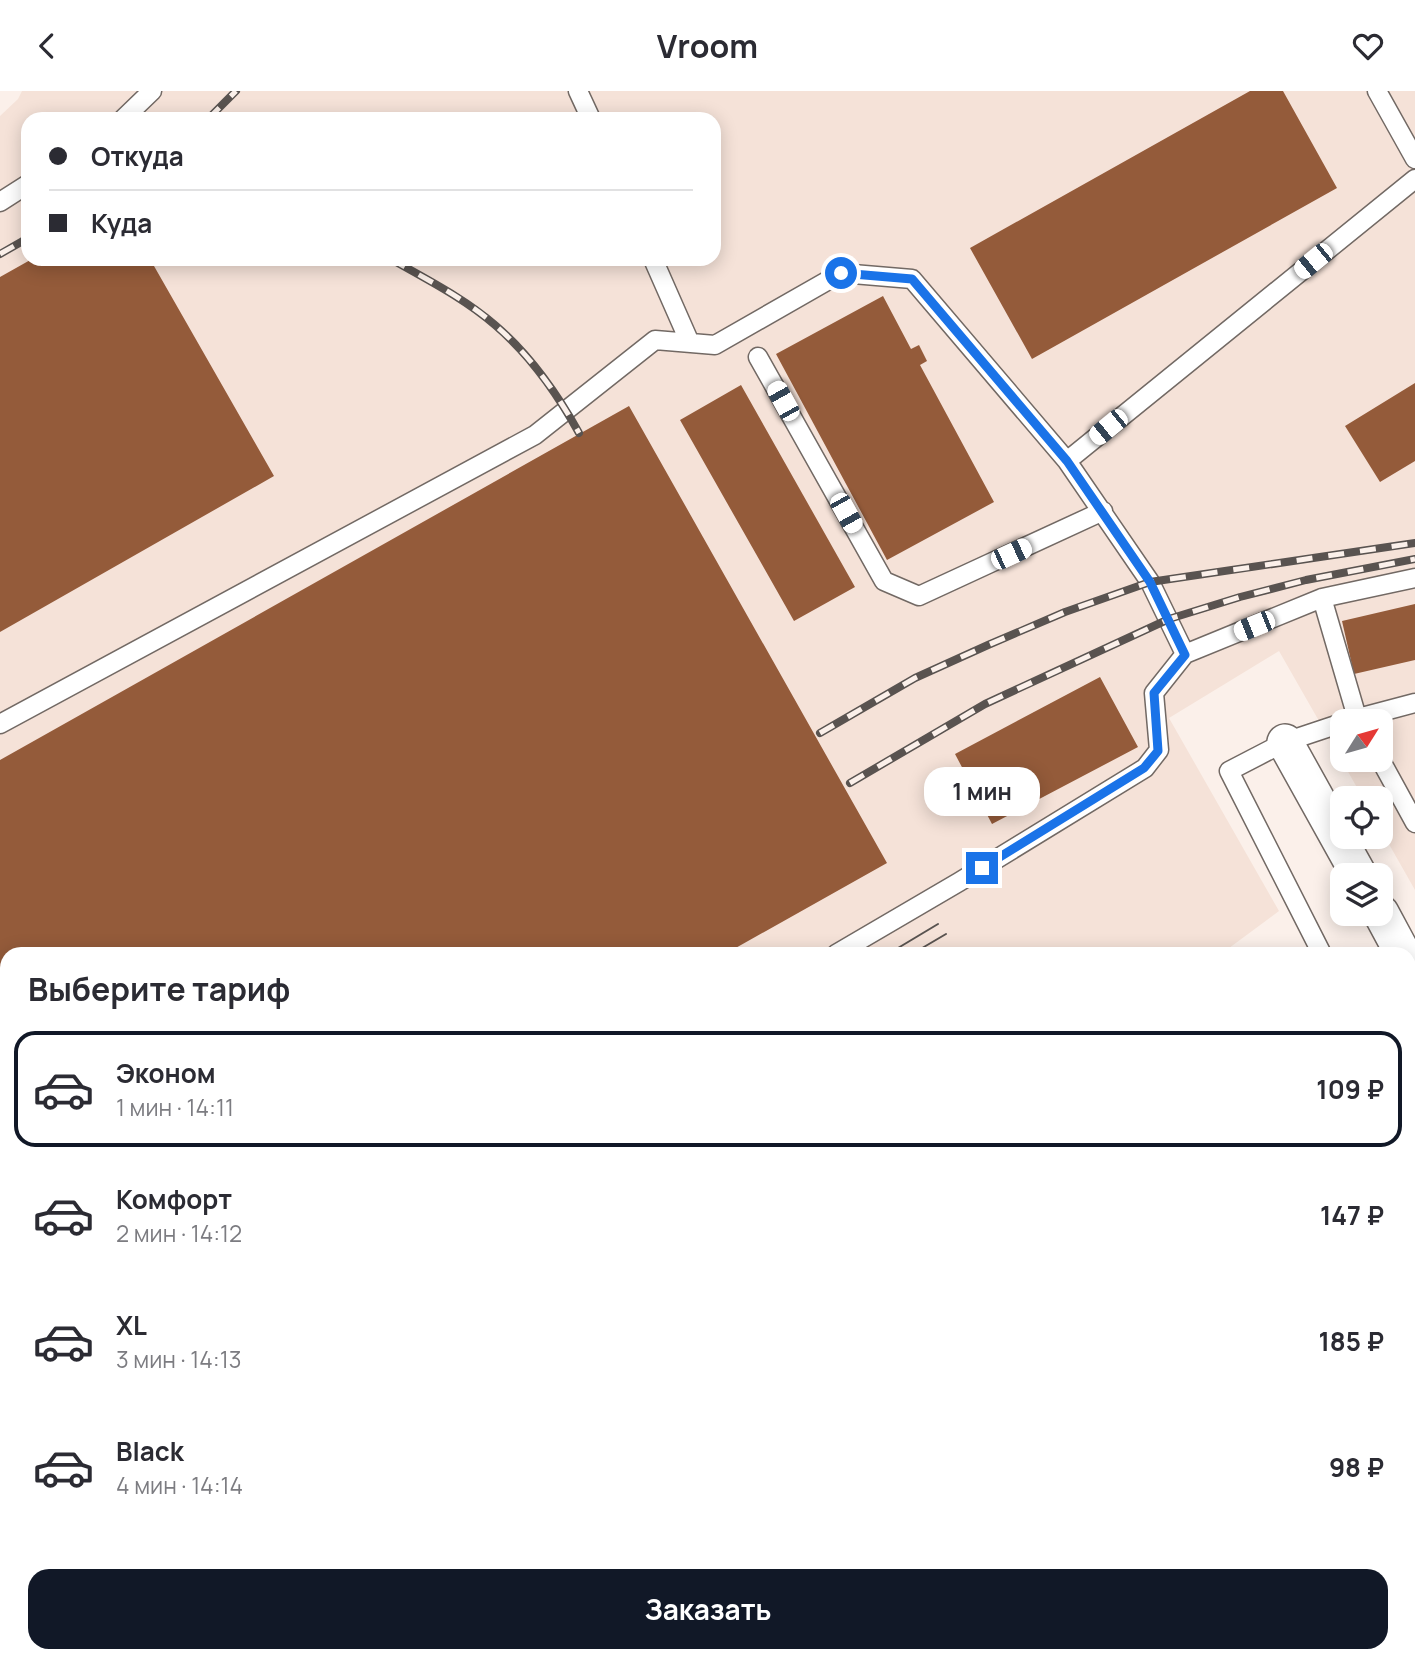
<!DOCTYPE html>
<html lang="ru">
<meta charset="utf-8">
<style>
body{margin:0;font-family:Manrope,sans-serif;background:#f2f2f3;color:#2b2b33;height:100vh;display:flex;flex-direction:column;font-size:26px;white-space:nowrap}
*{box-sizing:border-box;margin:0}
p{font-size:23px;color:#7c7c81}
.icon{flex:none;width:38px;height:38px;fill:none;stroke:currentColor;stroke-width:2;stroke-linecap:round;stroke-linejoin:round}
.map{position:relative;flex:1;overflow:hidden}
.drawer{position:absolute;left:0px;top:856px;width:1416px;height:716px;display:flex;flex-direction:column;background:#fff;border-radius:21px 21px 0 0;box-shadow:0 4px 18px #0003}
.drawer>*{flex:none}
.top-card{position:absolute;left:21px;top:21px;width:700px;height:154px;border-radius:21px;box-shadow:0 4px 18px #0003;display:grid;align-content:center;height:154px;padding:0 28px;background:#fff}
.needle{width:46px;rotate:53deg}
.tools{position:absolute;left:1330px;top:618px;display:grid;gap:14px}
.tools a{display:grid;place-items:center;width:63px;height:63px;border-radius:14px;background:#fff;box-shadow:0 4px 18px #0003;font-size:35px}
.end{position:absolute;width:32px;height:32px;margin:-16px;border:9px solid #1a73e8;background:#fff;box-shadow:0 0 0 4px #fff}
.from{border-radius:50%}
.bubble{position:absolute;height:49px;border-radius:21px;background:#fff;box-shadow:0 4px 18px #0003;font-size:23px;font-weight:700;line-height:49px;text-align:center}
.car{position:absolute;width:21px;height:42px;margin:-21px -10px;border-radius:9px;box-shadow:0 0 5px 2px #0007;background:linear-gradient(#fff 24%,#345 0 40%,#fff 0 76%,#345 0 86%,#fff 0)}
.top-card b{display:flex;align-items:center;gap:24px;height:66px;font-size:26px}
.top-card b+b{border-top:2px solid #e1e1e2}
.top-card i{width:18px;height:18px;background:#2b2b33}
ul{padding:0;list-style:none}
li{display:flex;align-items:center;gap:21px;height:116px;margin:0 14px 10px;padding:0 14px;border:4px solid transparent;border-radius:21px}
li div{flex:1}
li b{display:block;font-size:26px}
li em{font-style:normal;font-weight:700}
li.selected{border-color:#111827}
li>.icon{width:63px;height:63px;stroke-width:1.5}
h2{padding:0 28px;font-size:32px;line-height:84px}
.primary-button{display:flex;gap:14px;margin-top:auto;padding:14px 28px}
.primary-button a{flex:1;height:80px;border-radius:21px;background:#111827;color:#fff;font-size:28px;font-weight:700;line-height:80px;text-align:center}
header{display:flex;justify-content:space-between;align-items:center;height:91px;padding:0 28px;background:#fff;font-size:32px;font-weight:700}
.map>svg:first-child{display:block}
</style>
<header><svg class="icon" aria-label="back" viewBox="0 0 24 24"><path d="M15 5l-7 7 7 7"/></svg>Vroom<svg class="icon" aria-label="heart" viewBox="0 0 24 24"><path d="M12 20l-8-8c-3-5 5-10 8-4 3-6 11-1 8 4z"/></svg></header>
<div class="map">
<svg width="1415" height="1570" viewBox="0 0 1415 1570">
<rect width="100%" height="100%" fill="#fbf0ea"/>
<path fill="#f5e2d8" fill-rule="evenodd" d="M22,0H1415V799L1381,739V707H1363L1279,560L1169,627L1279,820L1221,863H7V1499L0,1487V25L18,8ZM28,28H714V168H28ZM1342,630H1381V668H1342Z
M369,1564V1570H53L48,1565Z"/>
<path fill="#945b3a" d="M1250,0H1283L1337,97L1032,268L970,157Z
M32,168H150L274,385L0,541V186Z
M883,205L911,258L919,254L927,270L920,274L994,411L887,469L776,263Z
M1415,292V370L1380,391L1345,335Z
M741,294L855,496L794,530L680,329Z
M629,315L887,772L725,863H7V1139L0,1143V669Z
M1415,513V569L1354,583L1342,530Z
M1100,586L1138,656L992,733L955,663Z
M1415,1043V1083L1409,1072V1047Z
M1355,1564H1407L1409,1568L1407,1570H1358Z"/>
<g fill="none" stroke-linecap="round" stroke-linejoin="round">
<g stroke="#726964" stroke-width="21">
<path id="lane" d="M578,0L591,28
M1377,0L1415,68
M123,28L152,0
M0,111L28,93
M653,168L690,252
M758,266L884,490L919,505L1103,420
M1067,370L1150,491L1185,563
M1322,507L1358,630
M1347,630L1415,612
M0,633L535,344L655,249L715,254L841,182L912,188L1067,370L1415,88
M1380,668L1415,732
M836,863L959,791L1145,677L1159,659L1154,602L1185,563L1322,507L1415,487
M1322,863L1229,680L1285,651L1342,632
M1409,966L1415,967"/>
</g>
<g stroke="#726964" stroke-width="38">
<path id="street" d="M1285,651L1359,784
M1381,822L1403,863
M1409,1140L1415,1137
M1273,1564L1276,1570"/>
</g>
<g stroke="#726964" stroke-width="42">
<path id="secondary" d="M0,1502L7,1512
M44,1564L47,1570"/>
</g>
<use href="#lane" stroke="#fff" stroke-width="18"/>
<use href="#street" stroke="#fff" stroke-width="35"/>
<use href="#secondary" stroke="#fff" stroke-width="38"/>
<path stroke="#595350" stroke-width="2" d="M888,863L938,833
M912,863L946,843
M268,1564L274,1570
M747,1564L755,1570
M767,1564L768,1570
M603,1570L613,1564"/>
<g stroke="#595350" stroke-width="8">
<path id="rail" d="M208,28L236,0
M0,163L28,147
M391,168C426,188 464,207 495,234C530,264 558,304 579,342
M820,642L915,587L988,554L1065,521L1150,491L1415,452
M850,692L985,613L1169,528L1240,506L1306,489L1415,468"/>
</g>
<use href="#rail" stroke="#fbf0ea" stroke-width="5" stroke-dasharray="16" stroke-linecap="butt"/>
</g>
<g fill="none" stroke-linecap="round" stroke-linejoin="round">
<path stroke="#1a73e8" stroke-width="9" d="M841,182L912,188L1067,370L1150,491L1185,564L1154,602L1158,660L1144,677L982,777"/>
</g>
</svg>
<div class="tools">
<a><svg class="needle" viewBox="-14 -14 28 28"><path d="M0-13l5 13h-10z" fill="#e53935"/><path d="M0 13l5-13h-10z" fill="#7c7c81"/></svg></a>
<a><svg class="icon" aria-label="locate" viewBox="0 0 24 24"><circle cx="12" cy="12" r="6"/><path d="M12 2v4M12 18v4M2 12h4M18 12h4"/></svg></a>
<a><svg class="icon" aria-label="layers" viewBox="0 0 24 24"><path d="M12 4l9 5-9 5-9-5zM3 14l9 5 9-5"/></svg></a>
</div>
<i class="end from" style="left:841px;top:182px"></i>
<i class="end" style="left:982px;top:777px"></i>
<div class="bubble" style="left:924px;top:676px;width:116px">1 мин</div>
<i class="car" style="left:1313px;top:170px;rotate:231deg"></i>
<i class="car" style="left:783px;top:310px;rotate:331deg"></i>
<i class="car" style="left:1108px;top:336px;rotate:231deg"></i>
<i class="car" style="left:846px;top:422px;rotate:151deg"></i>
<i class="car" style="left:1011px;top:463px;rotate:65deg"></i>
<i class="car" style="left:1254px;top:535px;rotate:248deg"></i>
<div class="top-card">
<b><i class="from"></i>Откуда</b>
<b><i></i>Куда</b>
</div>
<section class="drawer">
<h2>Выберите тариф</h2>
<ul>
<li class="selected"><svg class="icon" aria-label="car" viewBox="0 0 24 24"><path d="M5 17H2v-5l4-1 3-4h7l3 4 3 1v5h-3M9 17h6M6 11h13"/><circle cx="7" cy="17" r="2"/><circle cx="17" cy="17" r="2"/></svg><div><b>Эконом</b><p>1 мин · 14:11</p></div><em>109 ₽</em></li>
<li><svg class="icon" aria-label="car" viewBox="0 0 24 24"><path d="M5 17H2v-5l4-1 3-4h7l3 4 3 1v5h-3M9 17h6M6 11h13"/><circle cx="7" cy="17" r="2"/><circle cx="17" cy="17" r="2"/></svg><div><b>Комфорт</b><p>2 мин · 14:12</p></div><em>147 ₽</em></li>
<li><svg class="icon" aria-label="car" viewBox="0 0 24 24"><path d="M5 17H2v-5l4-1 3-4h7l3 4 3 1v5h-3M9 17h6M6 11h13"/><circle cx="7" cy="17" r="2"/><circle cx="17" cy="17" r="2"/></svg><div><b>XL</b><p>3 мин · 14:13</p></div><em>185 ₽</em></li>
<li><svg class="icon" aria-label="car" viewBox="0 0 24 24"><path d="M5 17H2v-5l4-1 3-4h7l3 4 3 1v5h-3M9 17h6M6 11h13"/><circle cx="7" cy="17" r="2"/><circle cx="17" cy="17" r="2"/></svg><div><b>Black</b><p>4 мин · 14:14</p></div><em>98 ₽</em></li>
</ul>
<div class="primary-button"><a>Заказать</a></div>
</section>
</div>
